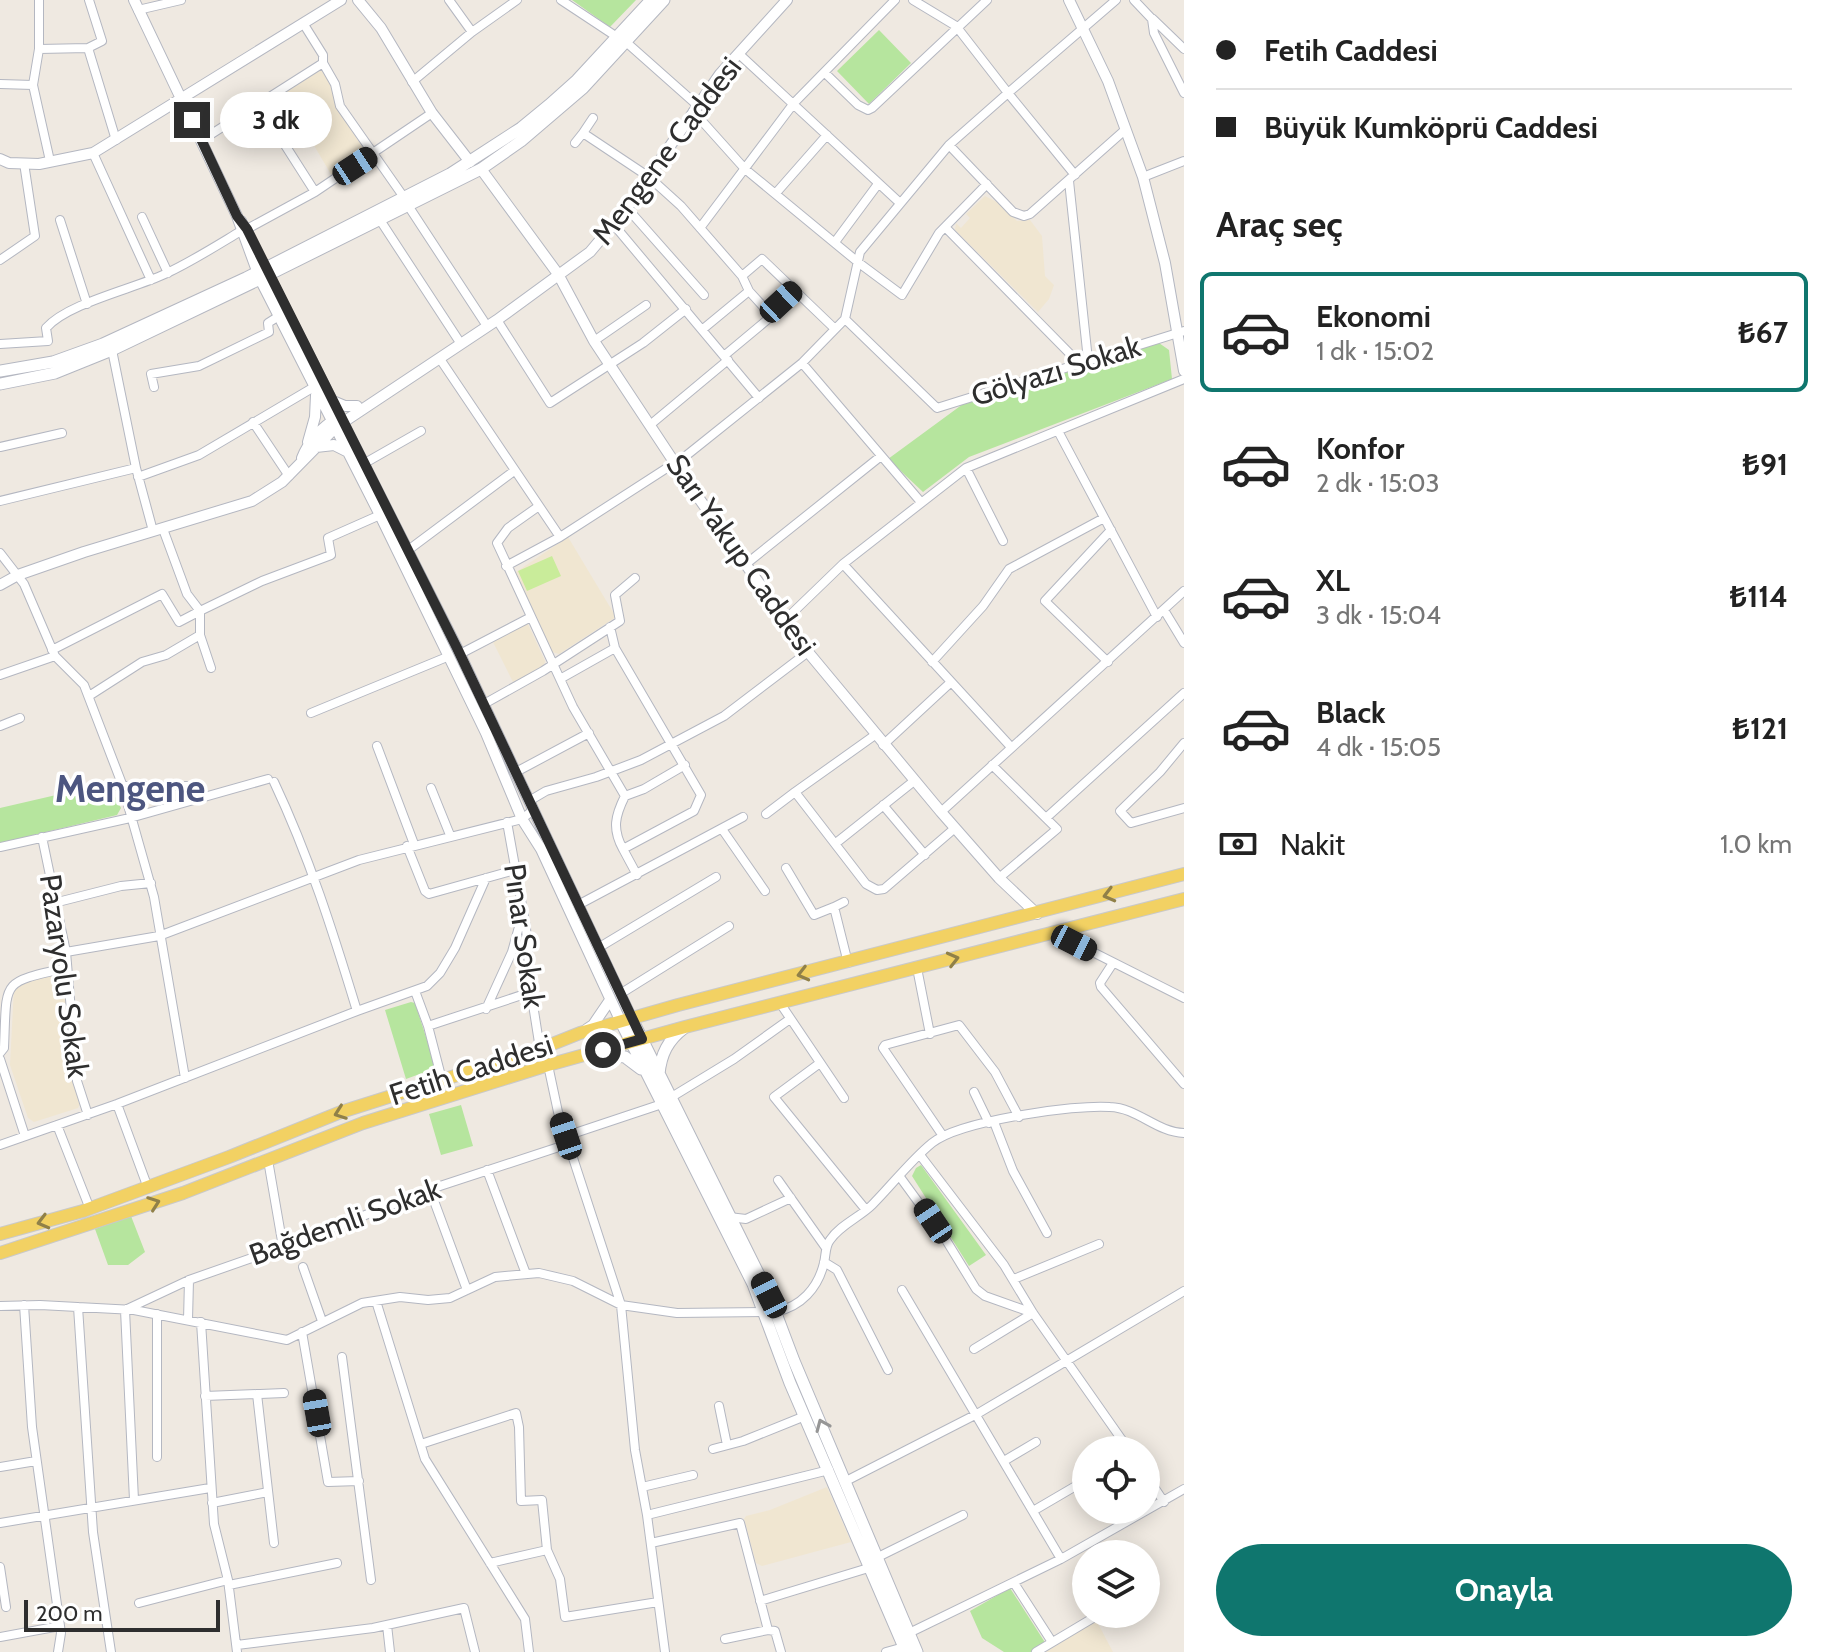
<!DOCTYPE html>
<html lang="tr">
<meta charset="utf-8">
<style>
body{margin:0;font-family:Cabin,sans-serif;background:#f6f6f6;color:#222;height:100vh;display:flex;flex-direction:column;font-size:30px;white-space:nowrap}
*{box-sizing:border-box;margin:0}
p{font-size:26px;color:#767676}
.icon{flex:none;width:44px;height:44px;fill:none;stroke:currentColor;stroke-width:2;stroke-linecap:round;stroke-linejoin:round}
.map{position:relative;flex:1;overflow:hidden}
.side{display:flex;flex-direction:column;background:#fff;width:640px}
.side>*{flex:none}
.banner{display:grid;align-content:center;height:176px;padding:0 32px;background:#fff}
.fabs{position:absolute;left:1072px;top:1436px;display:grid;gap:16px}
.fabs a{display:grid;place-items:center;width:88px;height:88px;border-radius:50%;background:#fff;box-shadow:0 4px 20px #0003;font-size:40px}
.scale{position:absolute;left:24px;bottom:20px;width:196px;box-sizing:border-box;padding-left:8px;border:4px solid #2e2e2e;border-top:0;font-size:22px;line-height:28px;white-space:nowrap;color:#2e2e2e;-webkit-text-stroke:6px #fff;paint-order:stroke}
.end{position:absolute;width:36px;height:36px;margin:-18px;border:10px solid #2e2e2e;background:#fff;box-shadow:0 0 0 4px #fff}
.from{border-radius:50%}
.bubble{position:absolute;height:56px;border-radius:28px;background:#fff;box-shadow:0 4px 20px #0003;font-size:26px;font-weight:700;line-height:56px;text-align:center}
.car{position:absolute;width:24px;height:48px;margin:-24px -12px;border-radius:10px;box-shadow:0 0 6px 2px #0007;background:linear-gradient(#222 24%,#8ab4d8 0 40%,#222 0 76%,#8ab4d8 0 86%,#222 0)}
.banner b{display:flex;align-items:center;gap:28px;height:76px;font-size:30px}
.banner b+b{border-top:2px solid #e0e0e0}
.banner i{width:20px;height:20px;background:#222}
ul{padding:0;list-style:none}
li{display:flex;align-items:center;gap:24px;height:120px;margin:0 16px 12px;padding:0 16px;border:4px solid transparent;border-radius:12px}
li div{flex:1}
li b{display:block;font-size:30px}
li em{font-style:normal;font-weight:700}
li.current{border-color:#0f766e}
li>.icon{width:72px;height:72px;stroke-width:1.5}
h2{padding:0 32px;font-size:36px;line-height:96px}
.pay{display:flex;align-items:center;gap:20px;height:88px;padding:0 32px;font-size:30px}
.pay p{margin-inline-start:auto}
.cta{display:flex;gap:16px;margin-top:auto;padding:16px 32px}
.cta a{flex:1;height:92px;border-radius:48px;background:#0f766e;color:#fff;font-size:32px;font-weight:700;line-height:92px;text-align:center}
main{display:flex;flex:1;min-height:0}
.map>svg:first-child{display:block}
</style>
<main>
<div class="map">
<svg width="1184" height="1652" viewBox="0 0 1184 1652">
<rect width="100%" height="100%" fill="#efe9e1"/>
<path fill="#f0e6d1" d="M320,69L324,70L330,79L335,105L363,148L362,157L332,176L283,93Z
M985,196L999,203L1017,221L1030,220L1042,236L1045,276L1054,285L1049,299L1038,312L955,230L956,223L961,228L970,218L966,214Z
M568,537L616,617L559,654L552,652L516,572Z
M527,622L545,661L544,666L513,682L493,642Z
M57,974L63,978L73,1072L71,1076L81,1102L78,1108L34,1122L28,1118L10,1065L14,987L18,983Z
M827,1487L851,1542L762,1566L756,1563L744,1519L746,1516L770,1510Z
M1096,1620L1113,1652H1045Z"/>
<path fill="#b6e59e" d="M572,0H636L610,27Z
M879,30L911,63L869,104L837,71Z
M1159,343L1169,350L1172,379L969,457L923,492L888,459L963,404Z
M108,783L121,808L117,815L0,843V808Z
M411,1002L415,1003L436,1068L406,1079L385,1010Z
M461,1105L473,1146L441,1155L429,1114Z
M921,1165L986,1255L969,1266L912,1176L916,1168Z
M131,1216L145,1252L128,1265H108L95,1229Z
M1010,1588L1046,1644L1031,1652H1004L982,1638L970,1611Z"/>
<path fill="#c9ec9a" d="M281,94L297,118L261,140L245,116Z
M552,556L561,576L527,591L518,571Z"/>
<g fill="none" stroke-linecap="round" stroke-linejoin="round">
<g stroke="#b4b7c1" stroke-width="10">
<path id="minor" d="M39,0V49L33,85L50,161
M89,0L102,41L88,48L116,140
M449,0L472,32
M561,0L617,37
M913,0L956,26L1008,93L949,145L860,252L845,319L937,408L1184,331
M1134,0L1152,19L1154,33L1184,93
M138,10L181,0
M1153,19L1184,49
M626,42L697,105
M39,49L88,48
M739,54L900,203
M323,63L335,84L340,106L403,196
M825,73L858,105L868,110L872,108L987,0
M412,82L472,32L517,0
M0,84L33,85
M693,111L745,169L859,263L902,295L939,233L987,184
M583,133L593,118
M202,140L323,63V55L303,23
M575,143L583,133L649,177L681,206L742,276L749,291
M285,145L315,192
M949,145L1013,212L1024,216L1030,214L1126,129
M93,153L151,280
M1075,175L1008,93L1116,0
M1143,177L1184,161
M1069,181L1088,360
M776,193L827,135
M409,207L487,326
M627,208L704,295
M142,217L168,273
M60,220L87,304
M380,220L461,344
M614,225L759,398
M945,227L1079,363
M700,228L794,103L895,0
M247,229L315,192L432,113
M835,242L878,184
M0,260L35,236L24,163
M742,276L762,259L834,328
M497,320L550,403L643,343L686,309
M703,329L749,291L769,313
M594,341L646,305
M0,344L48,341L46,328C68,303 133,289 165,274C191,262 216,246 241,231
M112,350L136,468L153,531
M725,355L767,320L769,313L793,291
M440,359L560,537
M802,363L920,501
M154,387L151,374L199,366L269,332L268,323L279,316
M253,422L289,476
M650,425L728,360
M1058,431L1157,617
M0,447L62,433
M365,463L421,431
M966,468L1003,541
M138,477L199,455L314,387
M0,501L136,468
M539,506L508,528L497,543L573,707L625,796L644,789L685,765
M407,551L514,471
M0,553L24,584L55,656L84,685L122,784L154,897L185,1078
M746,564L881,456
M843,564L1011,747
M506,566L560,537L687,455L802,363L845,319
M1164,610L1184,643
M785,620L843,564L966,468L1184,379
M610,627L615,648L701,795L694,811L623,849L637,875
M52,650L162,594L179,622L200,611L187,594L163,529
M460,654L531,617
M932,662L983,606L1009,569L1104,518
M1108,662L1045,601L1111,530
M211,668L200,635V611L262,581L331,555L328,538L380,515
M0,675L55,656
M560,679L615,648
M89,696L142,662L166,655L200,635
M484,704L543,671L620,621L615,595L635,578
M311,713L447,657
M0,726L20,718
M875,735L795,792L866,884L877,890L884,889L955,828
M1184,743L1160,772L1120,811L1131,823L1184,808
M883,745L950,683
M377,746L414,844
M992,765L1057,829L999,878
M516,772L589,733
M274,782C309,856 333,932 357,1011
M116,786H195
M431,788L450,835
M529,801L546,791L596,777L641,760L724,716L808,652
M883,805L925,855
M941,812L1184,591
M766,814L795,792
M1046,818L1184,693
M507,822L526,928L531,992L540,1049
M722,829L765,891
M42,837L66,952L77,1081L88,1115
M836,843L914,781
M407,846L425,891L429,894L515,870
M0,847L130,818L268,779
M623,849C612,829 615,816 625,796
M786,868L814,915L834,907
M844,902L834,907L848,963
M54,903L121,886L151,883
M578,905L743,817
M1055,933L1184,998
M598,948L716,877
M66,952L159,936L359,860L522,819L533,810
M1113,963L1100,983L1101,987L1184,1084
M917,968L930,1034
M415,991L428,1026L442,1080
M620,994L729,926
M780,1003L844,1098
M486,1009L512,952L522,916
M428,1026L531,992
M0,1053L4,1048C7,979 0,983 66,968
M0,1059L25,1136
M820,1063L774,1097L866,1210
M548,1065L558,1112L621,1305L635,1450L647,1515L665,1652
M974,1092L989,1123
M670,1098L734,1059L790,1019
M117,1104L148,1188
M994,1122L1013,1171L1047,1233
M57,1125L90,1209
M566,1136L662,1104
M943,1136L883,1048L885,1045L959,1025L995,1072L1019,1117
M0,1145L117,1104L357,1011L427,986L440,973L455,948L486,878
M920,1155L1004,1265L1033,1313L1129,1450
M268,1160L283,1247
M487,1170L526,1274
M900,1177L946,1240L976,1289L985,1296L1033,1313L974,1349
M778,1180L826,1248
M430,1190L467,1290
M729,1217L746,1219L791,1198
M824,1262L837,1270L888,1370
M303,1267L322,1321
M1014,1279L1099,1244
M902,1290L1061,1559
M376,1301L425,1459L525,1619L529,1652
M24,1305L32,1427L61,1633L58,1652
M0,1306L40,1305L134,1310L287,1340L362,1303L400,1297L428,1300L450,1298L495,1277L539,1273L573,1281L621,1305L677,1313L775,1312C801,1307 818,1288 824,1263C826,1255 825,1246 830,1240C840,1225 860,1217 872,1205C892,1185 910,1161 932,1143C959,1121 1075,1104 1110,1107C1138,1108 1156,1132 1184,1133
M78,1307L93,1532L111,1652
M157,1314V1457
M188,1320L189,1280
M201,1322L214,1524L228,1580L237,1652
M302,1332L328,1482L359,1481
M342,1357L371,1580
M257,1394L274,1543
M205,1396L284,1393
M719,1406L727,1445
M421,1444L516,1413L519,1427L521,1501L542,1500L547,1550
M713,1449L743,1441L805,1416
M1004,1461L1036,1442
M0,1467L36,1461
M1146,1475L1164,1502
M846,1481L977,1414L1184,1291
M642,1487L693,1475
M134,1500L125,1310L189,1280L283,1247L440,1186L568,1144
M212,1503L268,1492
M1033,1511L1086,1480
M647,1515L829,1470
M0,1523L210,1488
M651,1543L740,1523L768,1630L775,1631L781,1652
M878,1557L963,1515
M490,1563L547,1550L560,1579L565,1617L658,1602
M0,1567L6,1607
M1014,1583L1052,1642
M229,1585L337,1563
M760,1601L875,1566
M139,1603L228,1580
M387,1625L390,1652
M907,1634L1061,1559L1184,1489
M0,1637L60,1626
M725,1639L768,1630
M237,1645L373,1628L464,1608L475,1652
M886,1652L904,1647
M1036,1652L1093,1618"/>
</g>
<g stroke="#b4b7c1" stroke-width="12">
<path id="tertiary" d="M134,0L237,216L260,279L380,515L486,733L522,819L541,849L621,1022
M358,0L381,28L432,113L470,162
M1069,0L1108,81L1143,177L1165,263L1184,371
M0,159L9,163L39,164L93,153L341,0
M481,169L558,274L594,341L688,483L808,652L941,812L999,878L1037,914
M241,221L457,648L632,1019
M333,401L345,406H357
M308,442L315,417L316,395
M316,447L334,445L348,452
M302,458C309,440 321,428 338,417
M0,585L18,575L84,552L252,501L282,482L336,427L497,320L590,252L627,208L720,74L787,0
M587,1029L593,1025L610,1000"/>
</g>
<g stroke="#b4b7c1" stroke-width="13">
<path id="secondary" d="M0,371L53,362L103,344L246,278L450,174L521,128L549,105L577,80L651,0
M0,384L55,373L112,350L260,279L481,169L521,141L583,88L664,0
M632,1019L769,1295L794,1361L917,1652
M621,1022L753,1284L790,1383L906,1652
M595,1054L625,1057L641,1069
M659,1074C661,1054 668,1040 684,1028"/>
</g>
<g stroke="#c9c9c9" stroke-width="14">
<path id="primary" d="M0,1234L83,1211L229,1157L341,1112L540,1049L580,1033L678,1005L1184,874
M0,1253L183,1193L363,1123L548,1065L685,1027L1184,899"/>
</g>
<use href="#minor" stroke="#fff" stroke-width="8"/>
<use href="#tertiary" stroke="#fff" stroke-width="10"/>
<use href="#secondary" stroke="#fff" stroke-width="11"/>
<use href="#primary" stroke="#f2d163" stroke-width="12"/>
</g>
<defs><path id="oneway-chevron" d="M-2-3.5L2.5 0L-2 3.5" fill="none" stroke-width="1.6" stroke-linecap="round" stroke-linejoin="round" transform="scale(2)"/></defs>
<g stroke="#908048">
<use href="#oneway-chevron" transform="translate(1109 895) rotate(165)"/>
<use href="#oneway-chevron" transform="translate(953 959) rotate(-14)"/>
<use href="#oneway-chevron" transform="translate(803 974) rotate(166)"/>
<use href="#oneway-chevron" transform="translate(340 1113) rotate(160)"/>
<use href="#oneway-chevron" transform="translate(154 1203) rotate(-20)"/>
<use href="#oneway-chevron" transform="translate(43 1222) rotate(165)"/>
</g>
<use stroke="#969696" href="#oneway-chevron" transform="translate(822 1425) rotate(-113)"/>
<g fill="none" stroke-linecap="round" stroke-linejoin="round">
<path stroke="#2e2e2e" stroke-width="10" d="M192,120L237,216L247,229L457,648L642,1039L603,1050"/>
</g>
<g text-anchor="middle" stroke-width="7" stroke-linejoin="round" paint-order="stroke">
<g font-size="30" fill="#2e2e2e" stroke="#fff">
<text transform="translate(667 151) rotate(-53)" y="10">Mengene Caddesi</text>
<text transform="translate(1056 371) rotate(-17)" y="10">Gölyazı Sokak</text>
<text transform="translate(741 555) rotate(55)" y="10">Sarı Yakup Caddesi</text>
<text transform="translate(524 936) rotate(82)" y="10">Pınar Sokak</text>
<text transform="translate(64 976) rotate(82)" y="10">Pazaryolu Sokak</text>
<text transform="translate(471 1070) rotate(-18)" y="10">Fetih Caddesi</text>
<text transform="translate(345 1222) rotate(-20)" y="10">Bağdemli Sokak</text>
</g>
<g font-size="38" font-weight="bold" fill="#4d5680" stroke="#fff">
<text x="130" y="802">Mengene</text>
</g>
</g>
</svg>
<div class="fabs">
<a><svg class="icon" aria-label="locate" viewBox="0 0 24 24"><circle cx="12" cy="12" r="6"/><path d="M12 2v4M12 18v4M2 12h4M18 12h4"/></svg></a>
<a><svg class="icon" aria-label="layers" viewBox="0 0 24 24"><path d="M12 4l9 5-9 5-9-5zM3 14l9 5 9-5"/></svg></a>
</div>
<div class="scale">200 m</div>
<i class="end from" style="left:603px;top:1050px"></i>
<i class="end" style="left:192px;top:120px"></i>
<div class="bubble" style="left:220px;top:92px;width:112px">3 dk</div>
<i class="car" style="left:355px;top:166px;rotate:57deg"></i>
<i class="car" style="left:781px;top:302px;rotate:47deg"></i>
<i class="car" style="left:1074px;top:943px;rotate:117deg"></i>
<i class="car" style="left:566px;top:1136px;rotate:342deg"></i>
<i class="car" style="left:933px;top:1221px;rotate:326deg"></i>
<i class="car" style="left:769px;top:1295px;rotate:333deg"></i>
<i class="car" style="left:317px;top:1413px;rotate:350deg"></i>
</div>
<section class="side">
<div class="banner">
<b><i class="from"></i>Fetih Caddesi</b>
<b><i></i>Büyük Kumköprü Caddesi</b>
</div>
<h2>Araç seç</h2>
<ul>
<li class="current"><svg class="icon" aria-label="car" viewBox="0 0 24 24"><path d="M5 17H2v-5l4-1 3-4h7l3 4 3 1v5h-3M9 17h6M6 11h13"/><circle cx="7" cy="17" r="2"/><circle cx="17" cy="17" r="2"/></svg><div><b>Ekonomi</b><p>1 dk · 15:02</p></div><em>₺67</em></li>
<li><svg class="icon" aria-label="car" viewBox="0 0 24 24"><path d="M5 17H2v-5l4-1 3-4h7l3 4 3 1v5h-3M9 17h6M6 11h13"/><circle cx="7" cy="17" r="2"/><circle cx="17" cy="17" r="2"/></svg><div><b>Konfor</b><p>2 dk · 15:03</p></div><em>₺91</em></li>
<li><svg class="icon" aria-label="car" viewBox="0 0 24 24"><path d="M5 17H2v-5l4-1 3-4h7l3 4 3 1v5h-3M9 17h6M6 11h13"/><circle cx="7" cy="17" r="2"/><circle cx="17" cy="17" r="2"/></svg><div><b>XL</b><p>3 dk · 15:04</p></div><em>₺114</em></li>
<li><svg class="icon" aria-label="car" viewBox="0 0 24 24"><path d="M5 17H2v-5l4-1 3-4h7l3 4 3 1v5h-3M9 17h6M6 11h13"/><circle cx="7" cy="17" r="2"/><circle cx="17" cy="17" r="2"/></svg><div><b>Black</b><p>4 dk · 15:05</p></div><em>₺121</em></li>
</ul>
<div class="pay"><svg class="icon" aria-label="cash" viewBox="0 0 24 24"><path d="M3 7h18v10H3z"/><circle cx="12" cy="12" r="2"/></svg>Nakit<p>1.0 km</p></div>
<div class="cta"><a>Onayla</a></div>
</section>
</main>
